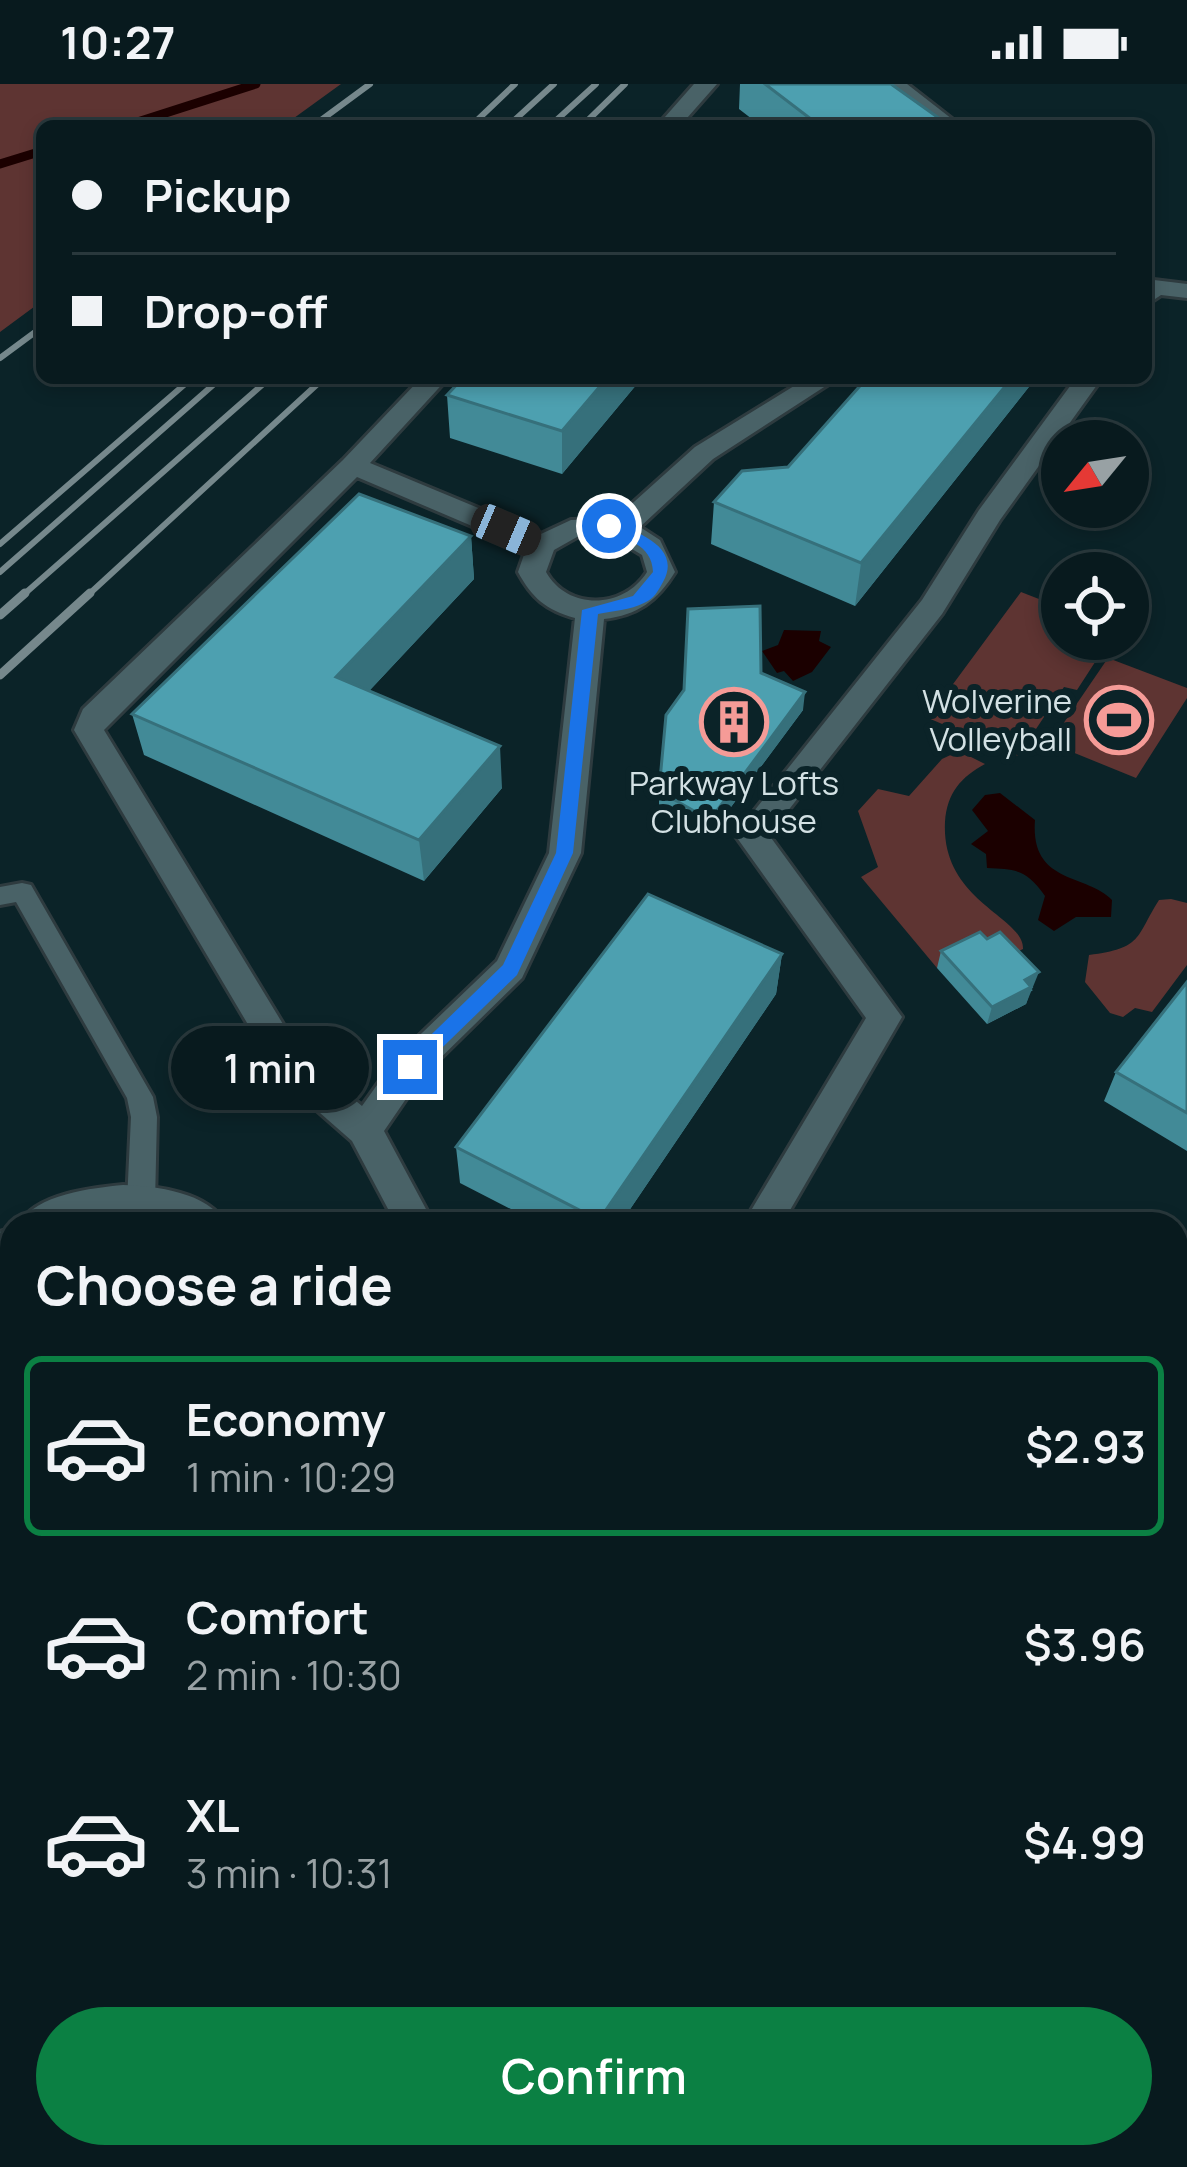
<!DOCTYPE html>
<meta charset="utf-8">
<style>
body{margin:0;font-family:Manrope,sans-serif;background:#16272b;color:#f1f3f6;height:100vh;display:flex;flex-direction:column;font-size:45px;white-space:nowrap}
*{box-sizing:border-box;margin:0}
p{font-size:39px;color:#98a1a4}
.icon{flex:none;width:66px;height:66px;fill:none;stroke:currentColor;stroke-width:2;stroke-linecap:round;stroke-linejoin:round}
.map{position:relative;flex:1;overflow:hidden}
.sheet{position:absolute;left:0px;top:1128px;width:1188px;height:957px;display:flex;flex-direction:column;background:#081a1e;border-radius:36px 36px 0 0;box-shadow:0 6px 18px #0003,0 0 0 3px #29383c}
.sheet>*{flex:none}
.guide{position:absolute;left:36px;top:36px;width:1116px;height:264px;border-radius:18px;box-shadow:0 6px 18px #0003,0 0 0 3px #29383c;display:grid;align-content:center;height:264px;padding:0 36px;background:#081a1e}
.needle{width:78px;rotate:240deg}
.fabs{position:absolute;left:1041px;top:336px;display:grid;gap:24px}
.fabs a{display:grid;place-items:center;width:108px;height:108px;border-radius:50%;background:#081a1e;box-shadow:0 6px 18px #0003,0 0 0 3px #29383c;font-size:60px}
.end{position:absolute;width:54px;height:54px;margin:-27px;border:15px solid #1a73e8;background:#fff;box-shadow:0 0 0 6px #fff}
.from{border-radius:50%}
.bubble{position:absolute;height:84px;border-radius:42px;background:#081a1e;box-shadow:0 6px 18px #0003,0 0 0 3px #29383c;font-size:39px;font-weight:600;line-height:84px;text-align:center}
.car{position:absolute;width:36px;height:72px;margin:-36px -18px;border-radius:15px;box-shadow:0 0 9px 3px #0007;background:linear-gradient(#222 24%,#8ab4d8 0 40%,#222 0 76%,#8ab4d8 0 86%,#222 0)}
.guide b{display:flex;align-items:center;gap:42px;height:114px;font-size:45px}
.guide b+b{border-top:3px solid #29383c}
.guide i{width:30px;height:30px;background:#f1f3f6}
ul{padding:0;list-style:none}
li{display:flex;align-items:center;gap:36px;height:180px;margin:0 24px 18px;padding:0 12px;border:6px solid transparent;border-radius:18px}
li div{flex:1}
li b{display:block;font-size:45px}
li em{font-style:normal;font-weight:600}
li.selected{border-color:#0b8043}
li>.icon{width:108px;height:108px;stroke-width:1.5}
h2{padding:0 36px;font-size:54px;line-height:144px}
.action{display:flex;gap:24px;margin-top:auto;padding:24px 36px}
.action a{flex:1;height:138px;border-radius:72px;background:#0b8043;color:#fff;font-size:48px;font-weight:600;line-height:138px;text-align:center}
.status{display:flex;justify-content:space-between;align-items:center;height:84px;padding:0 60px;background:#081a1e;direction:ltr}
.status svg{height:33px;fill:currentColor}
.map>svg:first-child{display:block}
</style>
<div class="status"><b>10:27</b><svg viewBox="0 0 49 12"><path d="M0 12V9h3v3zM5 12V6h3v6zM10 12V3h3v9zM15 12V0h3v12zM26 1h20v11H26zM47 4h2v5h-2z"/></svg></div>
<div class="map">
<svg width="1187" height="2083" viewBox="0 0 1187 2083">
<rect width="100%" height="100%" fill="#0b2328"/>
<path fill="#5e3432" d="M0,0H341L283,42H42V217L0,248Z
M1021,508L1062,524V555H1110L1077,606L1064,603L1018,672L928,634Z
M1108,574L1187,604V614L1136,694L1050,659Z
M959,667L985,680C961,693 947,709 945,738C941,818 1024,832 1023,865L1004,874L937,884L861,793L878,783L858,727L878,705L909,712L942,675Z
M1171,815L1187,819V881L1152,928L1135,924L1123,933L1110,929L1085,898L1089,871C1143,864 1135,854 1159,816Z"/>
<path fill="#1b0000" d="M784,546L821,547L819,557L831,563L812,588L793,597L784,587L777,589L762,567L778,561Z
M1000,709L1035,736C1030,801 1086,789 1112,816L1111,833H1076L1054,847L1038,836L1045,812C1027,786 1016,785 987,784L986,770L971,760L988,747L972,726L985,711Z"/>
<g fill="none" stroke-linecap="round" stroke-linejoin="round">
<path stroke="#1b0000" stroke-width="9" d="M125,42L256,0
M0,80L42,67"/>
<g stroke="#2e3b3f" stroke-width="6">
<path id="lane" d="M22,799L31,801L153,1013L157,1033L155,1118L151,1126L141,1130L131,1126L127,1118L131,1033L127,1014L16,818L0,821V803Z
M12,1270V1304L0,1309V1275Z
M551,2073H590L594,2083H555Z"/>
</g>
<g stroke="#2e3b3f" stroke-width="6">
<path id="street" d="M694,0H717L680,42H657Z
M882,0H907L961,42H936Z
M1154,196L1187,200V214L1161,211L1146,221V198Z
M421,294H448L370,379L541,450L571,436L615,435L695,363L807,294H838L713,375L640,443L660,456L675,488C657,517 638,531 604,535L581,769L522,894L421,993L384,1047L434,1140H396L352,1057L279,993L74,646L83,625L343,376ZM357,393L526,465L518,488C532,514 546,526 575,534L549,769L497,877L397,973L362,1022L303,973L104,646ZM609,451L642,471L647,488C624,525 568,527 546,488L554,466L577,453Z
M1076,294H1102L1000,436L942,530L769,751L902,933L782,1140H743L866,934L735,751L922,516L979,426Z
M123,1101C155,1102 209,1108 225,1140H173L123,1133L78,1140H20C35,1110 93,1104 123,1101Z
M12,1144V1182L0,1186V1148Z
M719,2073H770L774,2083H723Z"/>
</g>
<use href="#lane" fill="#496267" fill-rule="evenodd"/>
<use href="#street" fill="#496267" fill-rule="evenodd"/>
<path stroke="#76888c" stroke-width="6" d="M313,42L370,0
M471,42L515,0
M508,42L554,0
M550,42L596,0
M582,42L625,0
M0,274L42,243
M0,460L192,294
M0,488L221,294
M22,512L270,294
M87,512L324,294"/>
<path stroke="#76888c" stroke-width="9" d="M0,531L25,509
M0,591L90,509"/>
</g>
<path fill="#428a97" d="M740,0H891L950,42H761L739,25Z
M642,294L562,390L450,354L447,311Z
M867,294H1036L855,522L711,460L714,418L788,383Z
M471,452L474,495L369,607L502,704L424,797L144,671L132,630Z
M761,589L803,626L708,754L659,725V707L684,607Z
M941,867L1033,906L1030,908L1026,920L987,940L937,884Z
M782,870L776,910L620,1140H540L460,1099L456,1063Z
M1187,898V1067L1104,1017L1116,988Z"/>
<path fill="#36707b" d="M607,294H642L562,390V347Z
M1012,294H1036L855,522L861,479Z
M471,452L474,495L342,636L336,593Z
M805,608L803,626L708,754L710,736Z
M500,662L502,704L424,797L419,756Z
M782,870L776,910L620,1140H599V1136Z
M1039,888L1026,920L987,940L992,923L1025,896Z"/>
<path fill="#4da0b0" stroke="#36707b" stroke-width="3" d="M765,0H891L950,42H820Z
M463,294H607L562,347L447,311Z
M867,294H1012L861,479L714,418L742,387L788,383Z
M359,410L471,452L336,593L500,662L419,756L132,630Z
M760,522L761,589L805,608L710,736L659,707L666,631L684,606L688,525Z
M648,810L782,870L599,1136L456,1063Z
M980,848L987,855L1000,848L1039,888L1025,896L1031,903L992,923L941,867Z
M1187,898V1029L1116,988Z"/>
<path fill="#1a73e8" d="M609,438C635,446 683,463 663,498C658,507 654,515 644,519C631,526 612,527 598,530L573,769L517,891L416,989H403V978L503,881L556,769L582,526L633,512L653,488C652,460 626,455 604,446V439Z"/>
<defs>
<g id="stadium-ring" transform="scale(3.45)"><circle r="9.5" fill="#0b2328" stroke="#f59b97" stroke-width="1.5"/><path d="M0-5a6.5 5 0 1 0 0 10a6.5 5 0 1 0 0-10ZM-3.5-1.8h7v3.6h-7Z" fill="#f59b97"/></g>
<g id="building-ring" transform="scale(3.45)"><circle r="9.5" fill="#0b2328" stroke="#f59b97" stroke-width="1.5"/><path d="M-4-6H4V6H1V3H-1V6H-4ZM-2.5-4.3h1.7v1.8h-1.7ZM.8-4.3h1.7v1.8H.8ZM-2.5-1h1.7V.8h-1.7ZM.8-1h1.7V.8H.8Z" fill="#f59b97"/></g>
</defs>
<g fill-rule="evenodd">
<use href="#stadium-ring" x="1119" y="636"/>
<use href="#building-ring" x="734" y="638"/>
</g>
<g text-anchor="middle" stroke-width="12" stroke-linejoin="round" paint-order="stroke">
<g font-size="33" fill="#d3e1e4" stroke="#0b2328" text-anchor="end">
<text x="1072" y="629">Wolverine<tspan x="1072" dy="38">Volleyball</tspan></text>
<text x="734" y="711" text-anchor="middle">Parkway Lofts<tspan x="734" dy="38">Clubhouse</tspan></text>
</g>
</g>
</svg>
<div class="fabs">
<a><svg class="needle" viewBox="-14 -14 28 28"><path d="M0-13l5 13h-10z" fill="#e53935"/><path d="M0 13l5-13h-10z" fill="#98a1a4"/></svg></a>
<a><svg class="icon" aria-label="locate" viewBox="0 0 24 24"><circle cx="12" cy="12" r="6"/><path d="M12 2v4M12 18v4M2 12h4M18 12h4"/></svg></a>
</div>
<i class="end from" style="left:609px;top:442px"></i>
<i class="end" style="left:410px;top:983px"></i>
<div class="bubble" style="left:171px;top:942px;width:198px">1 min</div>
<i class="car" style="left:506px;top:446px;rotate:113deg"></i>
<div class="guide">
<b><i class="from"></i>Pickup</b>
<b><i></i>Drop-off</b>
</div>
<section class="sheet">
<h2>Choose a ride</h2>
<ul>
<li class="selected"><svg class="icon" aria-label="car" viewBox="0 0 24 24"><path d="M5 17H2v-5l4-1 3-4h7l3 4 3 1v5h-3M9 17h6M6 11h13"/><circle cx="7" cy="17" r="2"/><circle cx="17" cy="17" r="2"/></svg><div><b>Economy</b><p>1 min · 10:29</p></div><em>$2.93</em></li>
<li><svg class="icon" aria-label="car" viewBox="0 0 24 24"><path d="M5 17H2v-5l4-1 3-4h7l3 4 3 1v5h-3M9 17h6M6 11h13"/><circle cx="7" cy="17" r="2"/><circle cx="17" cy="17" r="2"/></svg><div><b>Comfort</b><p>2 min · 10:30</p></div><em>$3.96</em></li>
<li><svg class="icon" aria-label="car" viewBox="0 0 24 24"><path d="M5 17H2v-5l4-1 3-4h7l3 4 3 1v5h-3M9 17h6M6 11h13"/><circle cx="7" cy="17" r="2"/><circle cx="17" cy="17" r="2"/></svg><div><b>XL</b><p>3 min · 10:31</p></div><em>$4.99</em></li>
</ul>
<div class="action"><a>Confirm</a></div>
</section>
</div>
